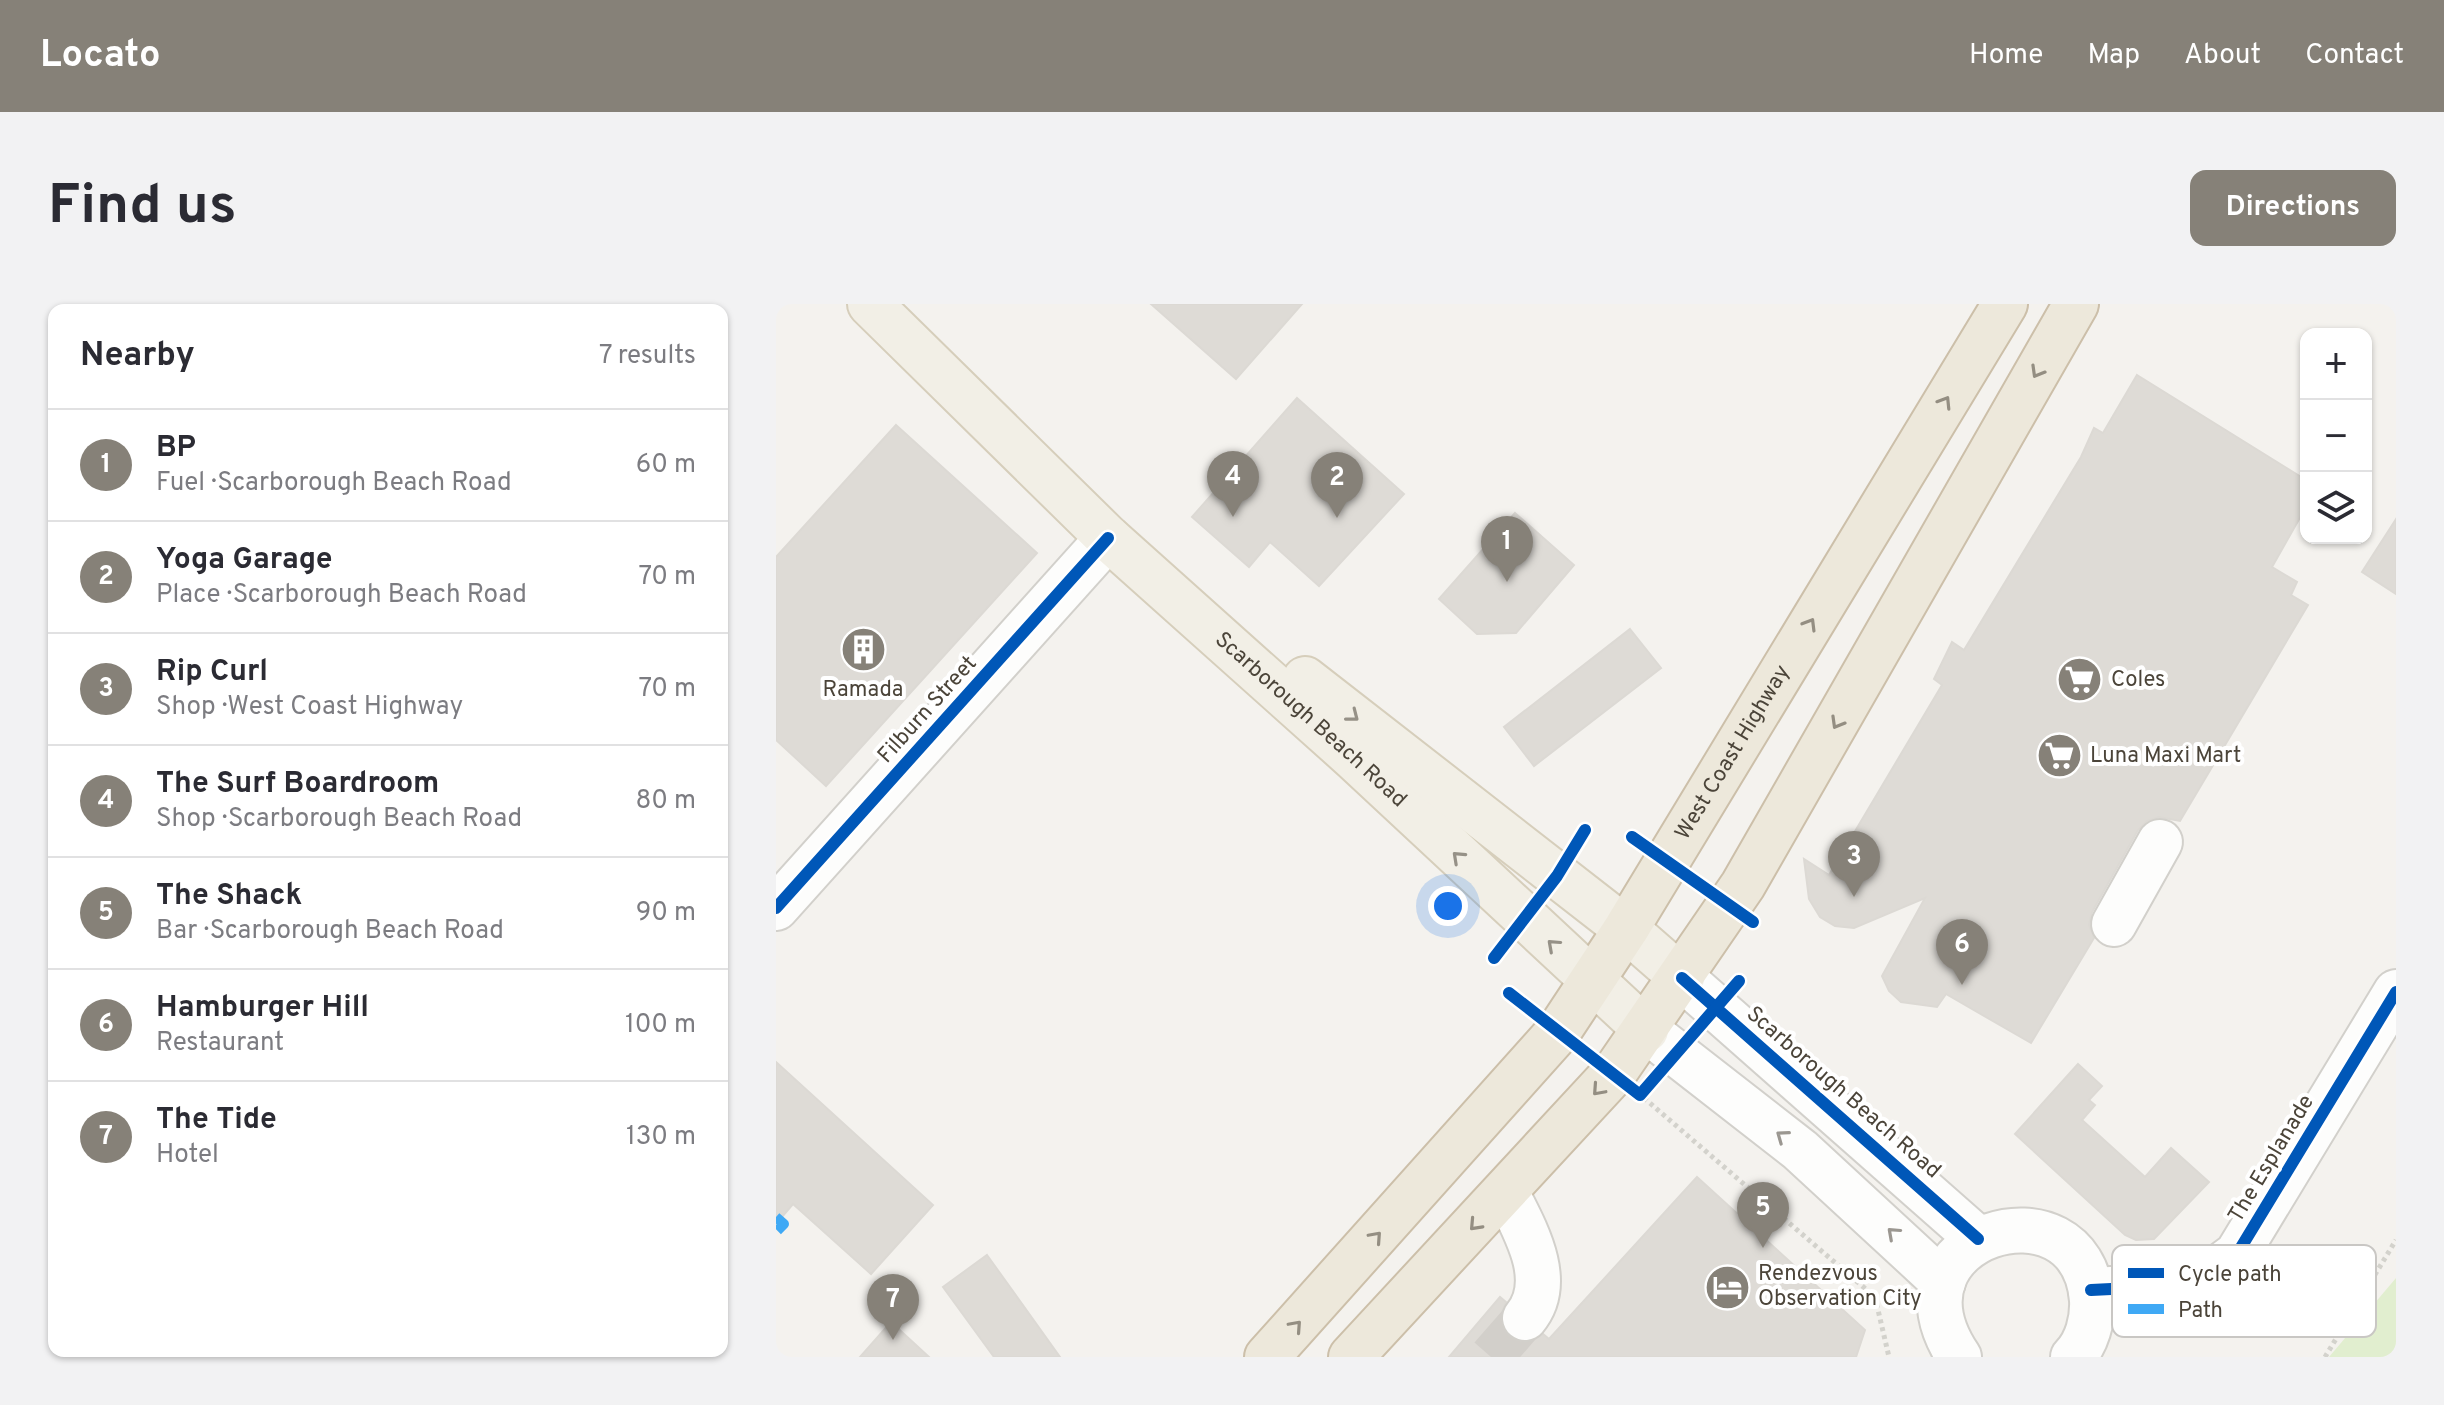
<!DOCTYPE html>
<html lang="en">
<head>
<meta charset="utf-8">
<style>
	:root { --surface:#fff; --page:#f2f2f3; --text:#2b2b33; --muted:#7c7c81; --line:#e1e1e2; --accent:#868178 }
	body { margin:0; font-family:Overpass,sans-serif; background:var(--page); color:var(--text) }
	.controls { position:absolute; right:24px; top:24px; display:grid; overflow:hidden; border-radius:16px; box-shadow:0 2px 6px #0004 }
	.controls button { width:72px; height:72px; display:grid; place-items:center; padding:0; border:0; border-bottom:2px solid var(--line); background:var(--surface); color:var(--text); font:40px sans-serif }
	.you { position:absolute; left:672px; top:602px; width:28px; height:28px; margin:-20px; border:6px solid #fff; border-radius:50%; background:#1a73e8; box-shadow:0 0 0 12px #1a73e833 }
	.badge { display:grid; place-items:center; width:52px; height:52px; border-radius:50%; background:var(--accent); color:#fff; font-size:26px; font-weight:700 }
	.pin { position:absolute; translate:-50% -66px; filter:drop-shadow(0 2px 4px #0008) }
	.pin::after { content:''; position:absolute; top:42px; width:28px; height:24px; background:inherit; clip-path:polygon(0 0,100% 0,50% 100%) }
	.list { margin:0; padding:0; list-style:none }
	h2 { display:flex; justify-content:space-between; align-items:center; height:104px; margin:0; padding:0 32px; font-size:34px }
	h2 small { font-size:26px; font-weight:400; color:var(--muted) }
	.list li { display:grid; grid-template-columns:52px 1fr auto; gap:24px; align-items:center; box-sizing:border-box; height:112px; padding:0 32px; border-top:2px solid var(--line) }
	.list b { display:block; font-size:30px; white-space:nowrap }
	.list p { margin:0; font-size:26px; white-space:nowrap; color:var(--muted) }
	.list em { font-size:26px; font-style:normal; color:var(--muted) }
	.icon { flex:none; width:44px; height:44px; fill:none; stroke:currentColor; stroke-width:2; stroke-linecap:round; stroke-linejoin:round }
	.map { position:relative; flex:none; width:1620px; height:1053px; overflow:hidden; border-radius:16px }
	header { display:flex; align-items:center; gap:48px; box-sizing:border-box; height:112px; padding:0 40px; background:var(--accent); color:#fff }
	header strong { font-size:38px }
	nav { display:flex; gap:44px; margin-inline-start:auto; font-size:28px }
	.intro { display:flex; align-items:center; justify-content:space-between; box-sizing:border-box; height:192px; padding:0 48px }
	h1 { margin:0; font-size:56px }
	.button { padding:20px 36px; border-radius:16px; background:var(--accent); color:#fff; font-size:28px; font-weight:700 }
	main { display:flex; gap:48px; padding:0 48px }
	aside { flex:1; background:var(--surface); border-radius:16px; box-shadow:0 2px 6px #0004 }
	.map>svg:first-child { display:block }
	.green { fill:#e1eecf }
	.building { fill:#dedbd6; stroke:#dcd9d4; stroke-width:2 }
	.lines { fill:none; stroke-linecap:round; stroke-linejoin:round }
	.minor-tunnel { stroke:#d2cfca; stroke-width:44; stroke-dasharray:44 22; stroke-linecap:butt }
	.minor-casing { stroke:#d2d0cb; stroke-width:48 }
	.major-casing { stroke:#d6cebb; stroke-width:48 }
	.highway-casing { stroke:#ccbfa9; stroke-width:48 }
	.path { stroke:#d3d2cc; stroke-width:5; stroke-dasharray:4 4; stroke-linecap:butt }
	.minor { stroke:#fdfdfc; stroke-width:44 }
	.major { stroke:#f2efe6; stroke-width:44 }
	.highway { stroke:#ede8db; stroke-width:44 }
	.quiet { stroke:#3fa9f5; stroke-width:10; stroke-dasharray:20 10; stroke-linecap:butt }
	.cycleway-casing { stroke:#fff; stroke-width:17 }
	.cycleway { stroke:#0057b8; stroke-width:12 }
	.oneway { stroke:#948e82 }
	.oneway2 { stroke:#969187 }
	.oneway3 { stroke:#9b9791 }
	.labels { text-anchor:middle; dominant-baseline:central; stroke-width:8; stroke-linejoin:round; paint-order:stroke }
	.poi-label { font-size:22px; fill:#4b4439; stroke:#fff; text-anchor:start }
	.street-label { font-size:22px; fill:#4b4439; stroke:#fff }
	.key { fill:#fff; stroke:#c9c7c4; stroke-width:2 }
	.key-label { font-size:22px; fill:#4b4439 }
</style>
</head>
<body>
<header>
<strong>Locato</strong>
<nav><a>Home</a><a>Map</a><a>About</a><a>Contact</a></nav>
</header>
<div class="intro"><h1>Find us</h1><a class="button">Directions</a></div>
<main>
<aside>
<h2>Nearby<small>7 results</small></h2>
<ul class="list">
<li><span class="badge">1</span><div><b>BP</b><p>Fuel · Scarborough Beach Road</p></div><em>60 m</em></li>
<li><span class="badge">2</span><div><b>Yoga Garage</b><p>Place · Scarborough Beach Road</p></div><em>70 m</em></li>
<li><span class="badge">3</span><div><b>Rip Curl</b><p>Shop · West Coast Highway</p></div><em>70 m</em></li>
<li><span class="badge">4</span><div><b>The Surf Boardroom</b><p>Shop · Scarborough Beach Road</p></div><em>80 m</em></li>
<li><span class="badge">5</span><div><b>The Shack</b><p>Bar · Scarborough Beach Road</p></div><em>90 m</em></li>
<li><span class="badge">6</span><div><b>Hamburger Hill</b><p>Restaurant</p></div><em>100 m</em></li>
<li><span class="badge">7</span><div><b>The Tide</b><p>Hotel</p></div><em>130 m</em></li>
</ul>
</aside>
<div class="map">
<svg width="1620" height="1053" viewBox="0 0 1620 1053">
	<rect width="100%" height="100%" fill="#f4f2ee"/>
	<!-- green -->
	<path class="green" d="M1620,974V1053H1553Z"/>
	<!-- building -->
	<g class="building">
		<path d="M375,0H526L460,75Z"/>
		<path d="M1361,71L1530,176V203L1496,263L1521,278L1515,291L1532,301L1404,517L1383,513L1371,517L1362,526L1316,608L1313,621L1318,634L1255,739L1170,690L1161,703L1125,698L1113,687L1106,672L1149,594L1078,624L1059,622L1044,613L1033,595L1028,555L1053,571L1166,381L1158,375L1176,338L1188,346L1305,153L1318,124L1327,129Z"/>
		<path d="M521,94L628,190L543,282L494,238L473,263L416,213Z"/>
		<path d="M120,121L261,249L50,482L0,436V253Z"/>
		<path d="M739,209L798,261L740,329L701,330L663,295Z"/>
		<path d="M1620,215V290L1586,268Z"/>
		<path d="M854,325L885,364L758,462L728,423Z"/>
		<path d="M0,758L157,901L95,970L17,900L0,920Z"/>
		<path d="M1302,760L1326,782L1313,796L1319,801L1306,816L1369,873L1395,844L1433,878L1378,935L1360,936L1349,931L1239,830Z"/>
		<path d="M921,873L1089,1026L1080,1053H673L724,993L730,998L724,1013L727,1025L735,1035L749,1039L767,1030L773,1035Z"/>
		<path d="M211,951L284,1053H218L167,983Z"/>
		<path d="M115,1018L153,1053H84Z"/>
	</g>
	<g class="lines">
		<!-- minor-tunnel -->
		<path class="minor-tunnel" d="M715,1053L749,1014"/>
		<defs>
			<g id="minor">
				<path d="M0,604L332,234"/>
				<path d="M1338,620L1384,538"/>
				<path d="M906,674L1202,935"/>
				<path d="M870,726L1024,846L1167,978"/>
				<path d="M730,888C748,924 780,977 749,1014"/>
				<path d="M1315,986L1396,982L1430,973L1461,950L1620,688"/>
				<path d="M1183,1053C1101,931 1306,870 1316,996C1317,1016 1311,1039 1297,1053"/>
			</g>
			<g id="major">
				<path id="s1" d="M94,0L332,234L578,454L870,726"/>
				<path d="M529,375L850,625L906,674"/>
			</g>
			<g id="highway">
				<path id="s2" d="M491,1053L782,728L850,625L1229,0"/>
				<path d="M575,1053L838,769L967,581L1300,0"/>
			</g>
		</defs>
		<!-- minor casing -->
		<use href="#minor" class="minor-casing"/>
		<!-- major casing -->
		<use href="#major" class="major-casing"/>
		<!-- highway casing -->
		<use href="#highway" class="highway-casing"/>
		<!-- path -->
		<g class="path">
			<path d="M868,794L1099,993L1113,1053"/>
			<path d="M1549,1053L1620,936"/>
		</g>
		<!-- minor -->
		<use href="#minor" class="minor"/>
		<!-- major -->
		<use href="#major" class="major"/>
		<!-- highway -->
		<use href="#highway" class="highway"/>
		<!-- quiet -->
		<path class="quiet" d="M0,913L8,920L0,928"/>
		<defs>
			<g id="cycleway">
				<path d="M856,533L977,618"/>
				<path d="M0,604L332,234"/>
				<path d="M718,654L781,572L809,526"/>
				<path d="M906,674L1202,935"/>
				<path d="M733,689L864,791L963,677"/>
				<path d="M1315,986L1396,982L1430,973L1461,950L1620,688"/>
			</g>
		</defs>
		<!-- cycleway casing -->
		<use href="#cycleway" class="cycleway-casing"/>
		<!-- cycleway -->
		<use href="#cycleway" class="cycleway"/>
	</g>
	<!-- one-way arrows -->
	<defs><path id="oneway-chevron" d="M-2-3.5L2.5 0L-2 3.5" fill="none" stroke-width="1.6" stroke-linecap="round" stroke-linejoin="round" transform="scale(2)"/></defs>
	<g class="oneway">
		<use href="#oneway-chevron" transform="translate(1261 68) rotate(120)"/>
		<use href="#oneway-chevron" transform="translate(1169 98) rotate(-58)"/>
		<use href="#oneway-chevron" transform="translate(1034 320) rotate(-59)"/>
		<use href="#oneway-chevron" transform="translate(1061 419) rotate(120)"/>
		<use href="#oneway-chevron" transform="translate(822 786) rotate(132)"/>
		<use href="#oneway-chevron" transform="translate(699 921) rotate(133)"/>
		<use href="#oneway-chevron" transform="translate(600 933) rotate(-48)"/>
		<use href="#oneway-chevron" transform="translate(520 1022) rotate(-48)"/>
	</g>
	<g class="oneway2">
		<use href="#oneway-chevron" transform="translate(577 412) rotate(38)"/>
		<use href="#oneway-chevron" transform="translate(682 553) rotate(-137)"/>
		<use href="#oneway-chevron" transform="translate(777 641) rotate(-138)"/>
	</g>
	<g class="oneway3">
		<use href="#oneway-chevron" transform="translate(1006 832) rotate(-144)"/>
		<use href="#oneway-chevron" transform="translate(1117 929) rotate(-138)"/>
	</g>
	<!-- icons -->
	<defs>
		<symbol id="building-disc" viewBox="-11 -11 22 22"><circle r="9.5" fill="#868178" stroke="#fff"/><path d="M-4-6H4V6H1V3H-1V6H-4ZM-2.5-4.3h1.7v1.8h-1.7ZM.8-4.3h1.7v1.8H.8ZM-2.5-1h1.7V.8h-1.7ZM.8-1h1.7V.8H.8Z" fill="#fff"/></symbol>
		<symbol id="supermarket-disc" viewBox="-11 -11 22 22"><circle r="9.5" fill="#868178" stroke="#fff"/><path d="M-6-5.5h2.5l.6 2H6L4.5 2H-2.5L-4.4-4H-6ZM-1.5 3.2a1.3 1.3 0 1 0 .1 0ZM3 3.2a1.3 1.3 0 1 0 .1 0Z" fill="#fff"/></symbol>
		<symbol id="hotel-disc" viewBox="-11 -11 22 22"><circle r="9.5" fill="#868178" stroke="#fff"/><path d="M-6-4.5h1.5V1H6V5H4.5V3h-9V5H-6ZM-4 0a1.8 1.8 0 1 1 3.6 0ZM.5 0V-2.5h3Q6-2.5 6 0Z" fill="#fff"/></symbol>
	</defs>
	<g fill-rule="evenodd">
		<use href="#building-disc" x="62" y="320" width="51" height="51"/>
		<use href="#supermarket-disc" x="1278" y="350" width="51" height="51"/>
		<use href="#supermarket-disc" x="1258" y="426" width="51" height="51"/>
		<use href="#hotel-disc" x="926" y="958" width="51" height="51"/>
	</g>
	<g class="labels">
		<!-- poi labels -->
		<g class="poi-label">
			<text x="1335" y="376">Coles</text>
			<text x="87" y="386" text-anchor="middle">Ramada</text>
			<text x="1314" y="452">Luna Maxi Mart</text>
			<text x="982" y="970">Rendezvous<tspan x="982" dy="25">Observation City</tspan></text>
		</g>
		<!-- street labels -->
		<g class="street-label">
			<text transform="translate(152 406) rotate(-48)">Filburn Street</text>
			<text stroke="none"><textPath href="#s1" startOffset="606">Scarborough Beach Road</textPath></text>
			<text stroke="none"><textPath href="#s2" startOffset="766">West Coast Highway</textPath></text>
			<text transform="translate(1067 789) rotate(41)">Scarborough Beach Road</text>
			<text transform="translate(1496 855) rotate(-59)">The Esplanade</text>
		</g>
	</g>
	<!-- legend -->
	<rect x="1336" y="941" width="264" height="92" rx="12" class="key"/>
	<rect x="1352" y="964" width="36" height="10" fill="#0057b8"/>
	<rect x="1352" y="1000" width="36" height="10" fill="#3fa9f5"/>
	<g class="key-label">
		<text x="1402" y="977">Cycle path</text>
		<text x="1402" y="1013">Path</text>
	</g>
</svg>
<div class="controls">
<button>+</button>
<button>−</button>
<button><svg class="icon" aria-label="layers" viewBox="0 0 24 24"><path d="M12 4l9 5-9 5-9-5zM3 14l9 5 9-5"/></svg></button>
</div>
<div class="you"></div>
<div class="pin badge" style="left:731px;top:278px">1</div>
<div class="pin badge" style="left:561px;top:214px">2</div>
<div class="pin badge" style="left:1078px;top:593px">3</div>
<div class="pin badge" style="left:457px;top:213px">4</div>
<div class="pin badge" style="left:987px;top:944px">5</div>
<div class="pin badge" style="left:1186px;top:681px">6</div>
<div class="pin badge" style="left:117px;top:1036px">7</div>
</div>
</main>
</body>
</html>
